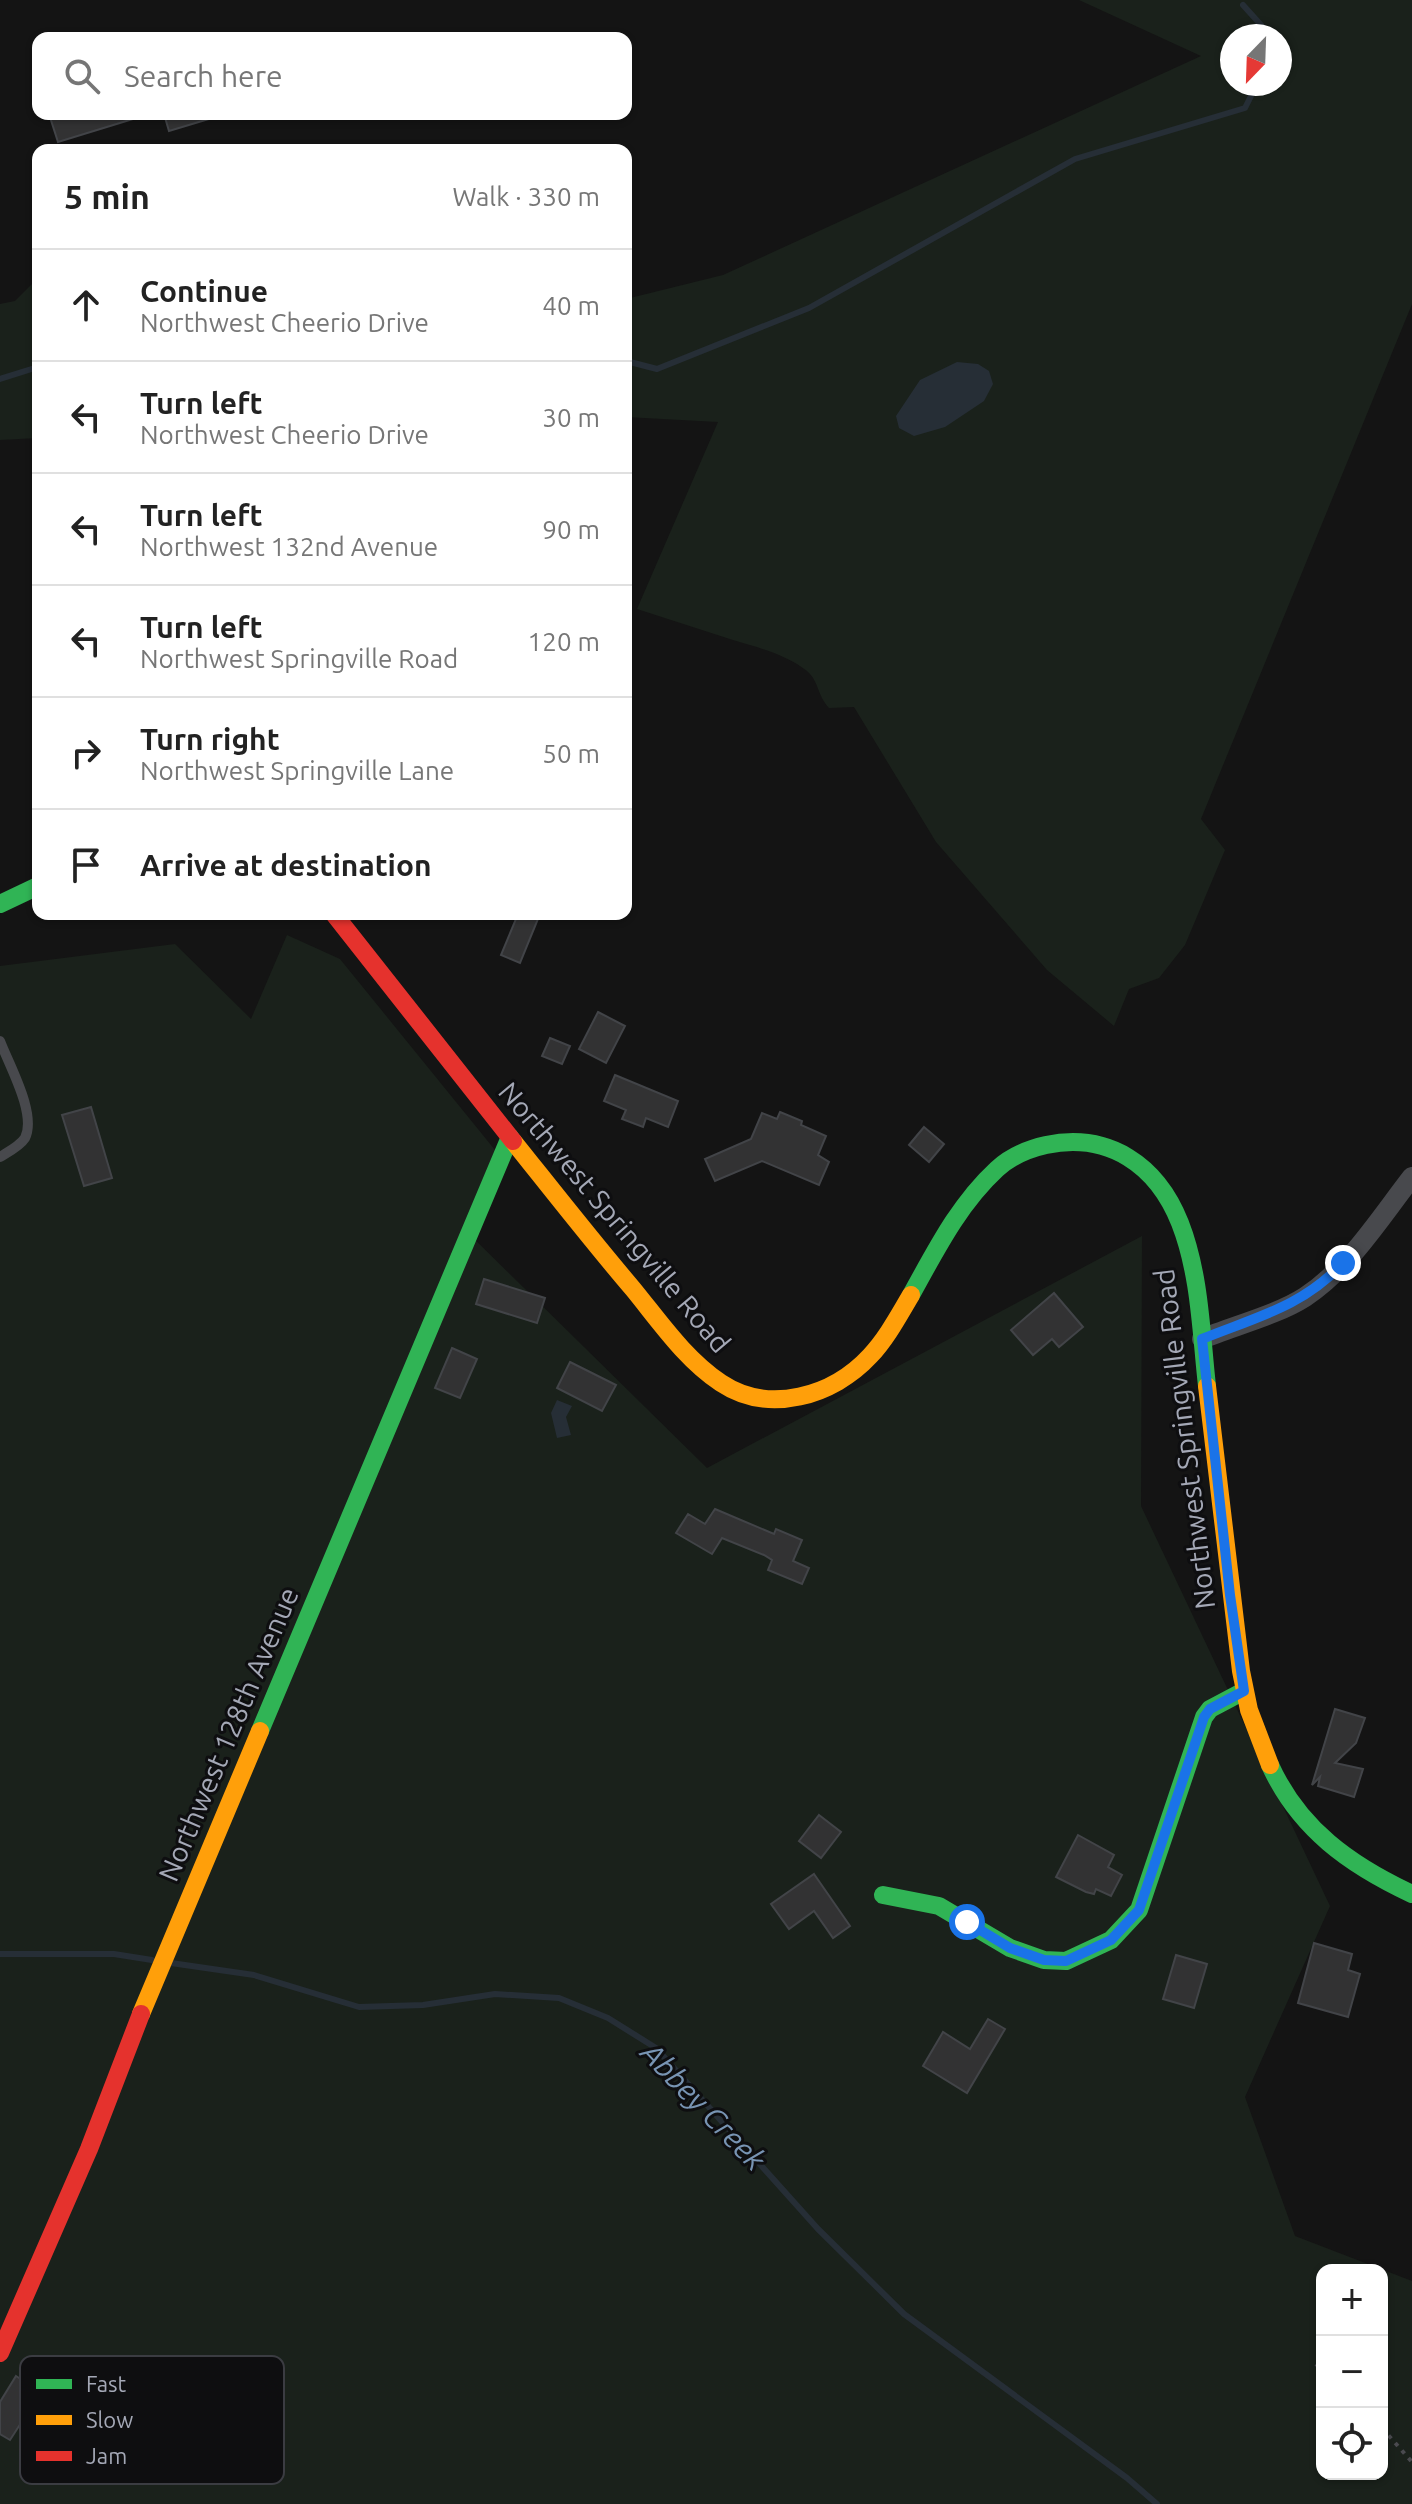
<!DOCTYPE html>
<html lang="en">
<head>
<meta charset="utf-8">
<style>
	:root { --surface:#fff; --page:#f2f2f2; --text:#222; --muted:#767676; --line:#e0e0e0 }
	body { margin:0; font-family:Ubuntu,sans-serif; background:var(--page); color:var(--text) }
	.controls { position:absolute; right:24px; bottom:24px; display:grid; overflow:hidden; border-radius:16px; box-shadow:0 2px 6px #0004 }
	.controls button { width:72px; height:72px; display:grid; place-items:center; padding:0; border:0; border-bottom:2px solid var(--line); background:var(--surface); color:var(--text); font:40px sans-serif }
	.compass { position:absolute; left:1220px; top:24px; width:72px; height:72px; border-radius:50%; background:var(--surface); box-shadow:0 2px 6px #0004; rotate:203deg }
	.stop { position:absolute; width:24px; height:24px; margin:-18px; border:6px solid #1a73e8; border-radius:50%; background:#fff }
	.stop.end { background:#1a73e8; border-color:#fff; box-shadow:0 2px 8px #0008 }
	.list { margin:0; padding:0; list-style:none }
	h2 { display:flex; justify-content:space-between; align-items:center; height:104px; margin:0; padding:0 32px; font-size:34px }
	h2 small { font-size:26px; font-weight:400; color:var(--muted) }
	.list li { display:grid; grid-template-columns:52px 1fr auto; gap:24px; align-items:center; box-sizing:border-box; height:112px; padding:0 32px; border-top:2px solid var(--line) }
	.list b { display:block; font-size:30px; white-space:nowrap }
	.list p { margin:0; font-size:26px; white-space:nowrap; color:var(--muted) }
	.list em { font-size:26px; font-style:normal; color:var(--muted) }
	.icon { flex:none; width:44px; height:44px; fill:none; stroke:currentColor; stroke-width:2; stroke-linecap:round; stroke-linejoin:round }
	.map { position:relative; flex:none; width:1412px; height:2504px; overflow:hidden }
	.search { position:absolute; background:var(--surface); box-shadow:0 2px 6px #0004; left:32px; top:32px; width:600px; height:88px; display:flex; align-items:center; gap:20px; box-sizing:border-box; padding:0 28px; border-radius:16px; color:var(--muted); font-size:30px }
	.panel { position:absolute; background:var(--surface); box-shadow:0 2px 6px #0004; left:32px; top:144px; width:600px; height:776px; border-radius:16px }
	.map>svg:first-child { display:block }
	.green { fill:#1a211b; fill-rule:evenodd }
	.water { fill:#262e36 }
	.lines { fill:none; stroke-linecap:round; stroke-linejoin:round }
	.stream { stroke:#262e36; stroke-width:6 }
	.building { fill:#323233; stroke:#424448; stroke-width:2 }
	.path { stroke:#4a4a4f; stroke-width:4; stroke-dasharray:4 6; stroke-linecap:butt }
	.lane { stroke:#48494d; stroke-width:10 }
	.street { stroke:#48494d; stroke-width:20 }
	.fast { stroke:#30b455; stroke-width:18 }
	.slow { stroke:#ff9f0a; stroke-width:18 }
	.jam { stroke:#e5322d; stroke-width:18 }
	.route { stroke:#1a73e8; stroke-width:10 }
	.labels { text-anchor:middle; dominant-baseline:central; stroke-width:6; stroke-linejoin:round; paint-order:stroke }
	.street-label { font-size:28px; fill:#a4a8b6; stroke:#0e0e10 }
	.water-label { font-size:30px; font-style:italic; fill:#7894b3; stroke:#0e0e10 }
	.key { fill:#0e0e10; stroke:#3b3c42; stroke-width:2 }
	.key-label { font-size:22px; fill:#a4a8b6 }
</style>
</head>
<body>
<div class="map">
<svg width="1412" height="2504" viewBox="0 0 1412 2504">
	<rect width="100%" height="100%" fill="#141414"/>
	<!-- green -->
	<g class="green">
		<path d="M1079,0H1412V304L1201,819L1225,850L1185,945L1159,978L1129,989L1114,1026L1047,970L936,842L854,707L829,708C817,695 819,681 807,671C787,655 757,647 733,640C701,630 669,619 637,609L718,422L626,417V299L723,275L1201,56ZM1232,36H1280V84H1232Z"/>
		<path d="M32,284L38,285V438L0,440V304L15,301Z"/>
		<path d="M287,935L340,959L495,1150L463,1228L707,1468L1142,1236L1141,1506L1330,1906L1245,2097L1295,2236L1412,2281V2504H0V966L175,944L251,1019ZM1322,2270H1382V2474H1322Z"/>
	</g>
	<!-- water -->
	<g class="water">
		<path d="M957,362L978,364L989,371L993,384L984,401L945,427L914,436L899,428L896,416L920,380Z"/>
		<path d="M557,1400L572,1406L566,1417L571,1435L557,1438L551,1413Z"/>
	</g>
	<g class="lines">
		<!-- stream -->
		<g class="stream">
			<path d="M1243,5L1271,36"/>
			<path d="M626,361L657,369L809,308L1075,159L1245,108L1257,84"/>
			<path d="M0,379L38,367"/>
			<path d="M0,1954H114L152,1960"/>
			<path d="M171,1963L254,1975L359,2007L423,2005L495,1994L559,1998L608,2018L656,2048L818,2229L904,2314L1127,2478L1157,2504"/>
		</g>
	</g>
	<!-- building -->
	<g class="building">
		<path d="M49,114H135L136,118L58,142Z"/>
		<path d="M164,114H211L212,118L169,131Z"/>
		<path d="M518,914H540L520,963L501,955Z"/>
		<path d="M598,1012L625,1026L606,1063L579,1049Z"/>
		<path d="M550,1038L570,1046L562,1064L542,1056Z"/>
		<path d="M615,1075L678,1101L668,1127L646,1118L643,1127L622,1119L626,1110L604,1101Z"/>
		<path d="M91,1107L112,1178L84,1186L62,1115Z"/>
		<path d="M780,1112L802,1121L801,1125L826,1136L818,1155L829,1162L819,1185L762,1161L715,1181L705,1159L751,1139L762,1113L777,1119Z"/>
		<path d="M924,1127L944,1144L929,1162L909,1145Z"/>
		<path d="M484,1279L545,1298L537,1323L476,1304Z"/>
		<path d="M1054,1293L1083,1327L1059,1347L1052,1339L1033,1355L1011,1330Z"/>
		<path d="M452,1348L477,1359L460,1398L435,1388Z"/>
		<path d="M570,1362L616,1385L602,1411L557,1388Z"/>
		<path d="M715,1509L774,1534L776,1529L802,1540L793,1561L809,1568L802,1584L768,1570L772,1560L764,1555L722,1538L712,1554L676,1533L688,1514L705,1524Z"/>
		<path d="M1335,1709L1365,1718L1356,1743L1335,1763L1363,1769L1354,1797L1318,1786L1320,1777L1312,1785Z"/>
		<path d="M819,1815L841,1832L821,1858L799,1841Z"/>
		<path d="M1078,1835L1114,1855L1108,1867L1122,1875L1111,1896L1096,1889L1094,1894L1086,1892L1056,1877Z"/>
		<path d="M814,1874L850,1926L833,1938L814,1911L789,1929L771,1904Z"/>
		<path d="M1314,1943L1352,1954L1348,1970L1360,1974L1348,2017L1298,2003Z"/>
		<path d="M1176,1955L1207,1964L1194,2008L1163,1999Z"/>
		<path d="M988,2019L1005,2029L967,2093L923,2066L943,2032L970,2049Z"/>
		<path d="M16,2376L41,2392L10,2440L0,2434V2402Z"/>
	</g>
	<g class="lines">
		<!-- path -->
		<g class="path">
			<path d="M1316,2364L1322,2370"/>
			<path d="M1382,2428L1412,2462"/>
		</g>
		<!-- lane -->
		<path class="lane" d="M0,1041C9,1065 37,1114 25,1138C20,1146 8,1152 0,1157"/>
		<!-- street -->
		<path class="street" d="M1202,1339C1233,1326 1277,1315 1305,1297C1349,1268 1380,1218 1412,1177"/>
		<!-- fast -->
		<g class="fast">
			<path d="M0,904L38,886"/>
			<path d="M911,1295C936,1250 959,1204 997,1169C1010,1157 1028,1149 1046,1145C1109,1132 1157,1165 1180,1223C1200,1274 1201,1332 1207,1386"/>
			<path d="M260,1731L510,1137"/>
			<path d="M1270,1765C1299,1829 1350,1865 1412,1894"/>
			<path d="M883,1895L939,1906L1010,1948L1044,1960L1066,1961L1111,1940L1139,1910L1204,1717L1210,1709L1244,1691"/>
		</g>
		<!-- slow -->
		<g class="slow">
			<path d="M513,1141C553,1191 592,1241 633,1289C660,1322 685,1359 721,1383C769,1415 833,1396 870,1356C887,1338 899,1315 911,1295"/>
			<path d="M1207,1386L1241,1671L1249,1710L1270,1765"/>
			<path d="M141,2014L260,1731"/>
		</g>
		<!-- jam -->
		<g class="jam">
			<path d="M334,914L513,1141"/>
			<path d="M0,2353L89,2149L141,2014"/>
		</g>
	</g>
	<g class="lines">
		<!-- route -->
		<path class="route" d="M967,1922L1010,1948L1044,1960L1066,1961L1111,1940L1139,1910L1204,1717L1210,1709L1244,1691L1230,1595L1202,1339C1256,1317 1302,1307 1343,1263"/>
	</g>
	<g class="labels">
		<!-- street labels -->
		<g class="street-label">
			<text transform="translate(615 1217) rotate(50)">Northwest Springville Road</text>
			<text transform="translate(1184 1439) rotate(-97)">Northwest Springville Road</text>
			<text transform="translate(228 1734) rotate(-67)">Northwest 128th Avenue</text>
		</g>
		<!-- water labels -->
		<g class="water-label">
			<text transform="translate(704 2106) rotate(46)">Abbey Creek</text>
		</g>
	</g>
	<!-- legend -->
	<rect x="20" y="2356" width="264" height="128" rx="12" class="key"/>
	<rect x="36" y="2379" width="36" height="10" fill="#30b455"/>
	<rect x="36" y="2415" width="36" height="10" fill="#ff9f0a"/>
	<rect x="36" y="2451" width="36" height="10" fill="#e5322d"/>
	<g class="key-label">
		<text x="86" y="2392">Fast</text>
		<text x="86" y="2428">Slow</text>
		<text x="86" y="2464">Jam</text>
	</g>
</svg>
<div class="controls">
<button>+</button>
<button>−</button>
<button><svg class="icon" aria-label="locate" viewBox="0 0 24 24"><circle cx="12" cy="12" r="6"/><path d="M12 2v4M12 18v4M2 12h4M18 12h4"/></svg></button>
</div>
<svg class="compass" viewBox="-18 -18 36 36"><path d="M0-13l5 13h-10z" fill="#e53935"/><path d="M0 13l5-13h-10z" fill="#767676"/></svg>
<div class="stop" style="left:967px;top:1922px"></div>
<div class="stop end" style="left:1343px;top:1263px"></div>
<div class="search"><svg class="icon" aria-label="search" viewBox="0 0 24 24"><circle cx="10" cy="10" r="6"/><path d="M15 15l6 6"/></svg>Search here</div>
<section class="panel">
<h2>5 min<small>Walk · 330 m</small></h2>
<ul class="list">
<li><svg class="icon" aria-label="ahead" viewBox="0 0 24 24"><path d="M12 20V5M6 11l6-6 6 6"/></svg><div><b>Continue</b><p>Northwest Cheerio Drive</p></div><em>40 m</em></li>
<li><svg class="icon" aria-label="left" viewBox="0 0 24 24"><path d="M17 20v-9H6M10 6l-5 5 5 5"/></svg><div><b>Turn left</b><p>Northwest Cheerio Drive</p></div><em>30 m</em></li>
<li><svg class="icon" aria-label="left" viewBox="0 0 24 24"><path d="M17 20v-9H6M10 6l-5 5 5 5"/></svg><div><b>Turn left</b><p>Northwest 132nd Avenue</p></div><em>90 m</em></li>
<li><svg class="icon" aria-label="left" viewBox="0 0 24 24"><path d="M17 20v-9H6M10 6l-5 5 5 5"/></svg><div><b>Turn left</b><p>Northwest Springville Road</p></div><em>120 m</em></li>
<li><svg class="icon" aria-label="right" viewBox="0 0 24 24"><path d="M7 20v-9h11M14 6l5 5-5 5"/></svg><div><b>Turn right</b><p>Northwest Springville Lane</p></div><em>50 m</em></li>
<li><svg class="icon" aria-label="arrive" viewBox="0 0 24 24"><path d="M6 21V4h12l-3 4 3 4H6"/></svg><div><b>Arrive at destination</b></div></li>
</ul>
</section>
</div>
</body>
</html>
